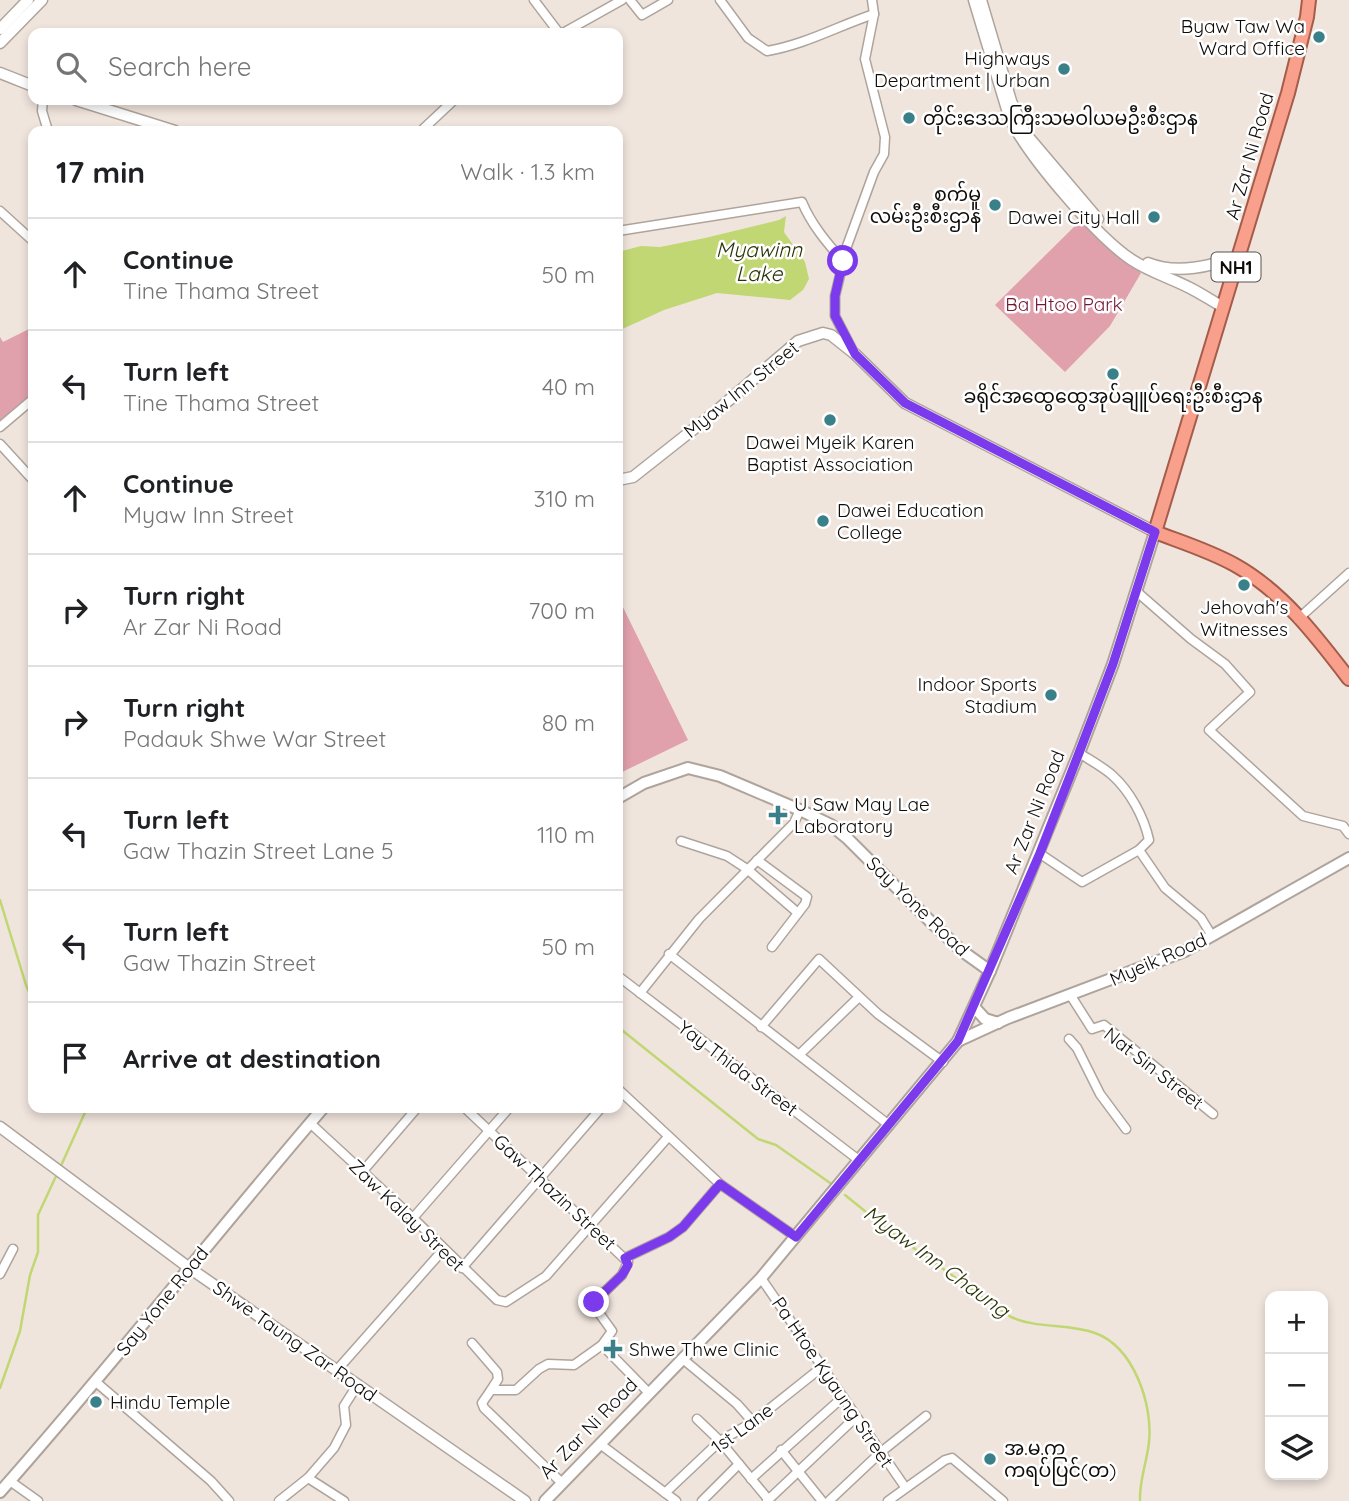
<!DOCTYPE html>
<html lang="en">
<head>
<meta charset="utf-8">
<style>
	:root { --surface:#fff; --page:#f2f2f2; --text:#202124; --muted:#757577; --line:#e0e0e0 }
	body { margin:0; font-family:Quicksand,"Noto Sans Myanmar",sans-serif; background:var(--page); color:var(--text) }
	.controls { position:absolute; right:21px; bottom:21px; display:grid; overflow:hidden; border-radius:14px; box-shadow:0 4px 10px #0003 }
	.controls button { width:63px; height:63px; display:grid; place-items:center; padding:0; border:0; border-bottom:2px solid var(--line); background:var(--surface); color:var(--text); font:35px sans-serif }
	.stop { position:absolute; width:21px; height:21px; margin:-16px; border:5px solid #7c3aed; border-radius:50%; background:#fff }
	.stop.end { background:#7c3aed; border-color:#fff; box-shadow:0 2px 7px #0008 }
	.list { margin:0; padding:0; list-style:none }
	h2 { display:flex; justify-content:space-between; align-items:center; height:91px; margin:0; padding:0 28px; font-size:30px }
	h2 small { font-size:23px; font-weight:400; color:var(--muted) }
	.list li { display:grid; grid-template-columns:46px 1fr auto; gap:21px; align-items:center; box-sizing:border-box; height:112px; padding:0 28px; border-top:2px solid var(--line) }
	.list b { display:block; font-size:26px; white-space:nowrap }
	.list p { margin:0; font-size:23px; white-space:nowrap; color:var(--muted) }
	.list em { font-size:23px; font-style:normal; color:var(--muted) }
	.icon { flex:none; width:38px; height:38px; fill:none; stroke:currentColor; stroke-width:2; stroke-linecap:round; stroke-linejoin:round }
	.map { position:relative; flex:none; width:1349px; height:1501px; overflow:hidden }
	.search { position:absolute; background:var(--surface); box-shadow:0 4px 10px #0003; left:28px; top:28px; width:595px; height:77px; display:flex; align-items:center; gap:18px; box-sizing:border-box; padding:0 24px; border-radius:14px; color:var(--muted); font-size:26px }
	.panel { position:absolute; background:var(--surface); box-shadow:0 4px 10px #0003; left:28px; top:126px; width:595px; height:987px; border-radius:14px }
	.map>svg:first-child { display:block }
	.green { fill:#e0a0ac }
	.water { fill:#c0d773 }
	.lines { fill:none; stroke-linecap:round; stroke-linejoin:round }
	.stream { stroke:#c0d773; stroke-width:2.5 }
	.minor-casing { stroke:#aea49c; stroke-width:11 }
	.tertiary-casing { stroke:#aea49c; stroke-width:13 }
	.secondary-casing { stroke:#aea49c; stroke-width:14 }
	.trunk-casing { stroke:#a55c4a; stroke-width:16 }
	.minor { stroke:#fff; stroke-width:8 }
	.tertiary { stroke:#fff; stroke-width:10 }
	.secondary { stroke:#fff; stroke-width:10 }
	.trunk { stroke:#f8a08b; stroke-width:12 }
	.route { stroke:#7c3aed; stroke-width:9 }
	.poi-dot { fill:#398088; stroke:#fff; stroke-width:2.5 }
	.labels { text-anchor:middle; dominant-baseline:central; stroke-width:5; stroke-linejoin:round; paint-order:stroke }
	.shield { fill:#fff; stroke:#565452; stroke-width:2 }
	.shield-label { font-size:18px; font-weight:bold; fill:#0e0b08 }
	.poi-label { font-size:19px; fill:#0e0b08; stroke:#fff; text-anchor:start }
	.street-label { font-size:19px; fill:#0e0b08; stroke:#fff }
	.park-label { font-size:19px; fill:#731736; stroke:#fff }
	.water-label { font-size:21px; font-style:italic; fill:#2d350b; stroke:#fff }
</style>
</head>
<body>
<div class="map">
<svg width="1349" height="1501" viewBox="0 0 1349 1501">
	<rect width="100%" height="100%" fill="#f0e5dd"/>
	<!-- green -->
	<g class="green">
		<path d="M1082,219L1141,273L1110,326L1065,372L995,305Z"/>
		<path d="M33,327V394L0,422V337L3,342Z"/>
		<path d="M618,597L688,740L618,774Z"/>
	</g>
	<!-- water -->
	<path class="water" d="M786,216L784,232L805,262L809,279L803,290L790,300L717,293L664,310L618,331V252L641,246L660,247L705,238L779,220Z"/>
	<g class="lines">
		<!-- stream -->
		<g class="stream">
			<path d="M0,900L26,985L33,1001"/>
			<path d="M618,1027L758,1139L776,1145L833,1185"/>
			<path d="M60,1168L87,1108"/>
			<path d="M845,1195L891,1232L1011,1317C1037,1329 1068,1323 1095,1333C1134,1347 1153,1405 1149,1442C1147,1462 1139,1481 1140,1501"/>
			<path d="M0,1388L20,1331L30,1275L38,1252V1215L57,1174"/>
		</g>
		<defs>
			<g id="minor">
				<path d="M534,0L559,33"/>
				<path d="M630,0L642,15L668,0"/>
				<path d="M720,0L748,38L767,51C804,45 838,26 874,14"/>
				<path d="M563,33L622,0"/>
				<path d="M43,100L42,111L48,131"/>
				<path d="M421,131L454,100"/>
				<path d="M0,211L33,241"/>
				<path d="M618,231L802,202C811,224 827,243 843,261"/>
				<path d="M853,351L835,316V296L847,246L874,172L884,154L885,137L865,59L874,14L872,0"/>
				<path d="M0,427L33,399"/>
				<path d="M0,444L33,480"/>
				<path d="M1136,591L1191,639L1225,664L1250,692L1209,730L1303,816L1343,826L1349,834"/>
				<path d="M1298,619L1349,573"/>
				<path d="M1079,753C1090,760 1103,767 1112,775C1130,791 1144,817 1149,840L1139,850L1165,888L1201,918L1212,936"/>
				<path d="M681,841L727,856L747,869L798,913"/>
				<path d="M1039,853L1082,882L1139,850"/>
				<path d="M757,860L807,897L805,904L772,947"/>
				<path d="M669,954L889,1125"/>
				<path d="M618,976L860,1161"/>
				<path d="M640,993L699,919L794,823L800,810"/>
				<path d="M1071,996L1092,1029L1104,1025L1213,1114"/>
				<path d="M761,1027L819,959L878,1014L943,1062"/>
				<path d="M1069,1039L1077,1048L1100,1094L1126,1129"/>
				<path d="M800,1054L859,997"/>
				<path d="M618,1089L720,1184L796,1237"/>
				<path d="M465,1108L628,1262L622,1275L594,1302V1306L612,1331L602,1345L574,1365L548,1364L539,1369L516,1390H491L482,1403L484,1408L562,1483"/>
				<path d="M310,1123L413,1218L497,1300L506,1302L546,1276L668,1137"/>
				<path d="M363,1171L417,1108"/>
				<path d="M413,1218L509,1108"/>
				<path d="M625,1258L669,1237L683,1227L720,1184"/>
				<path d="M462,1268L601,1108"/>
				<path d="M0,1274L13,1249"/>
				<path d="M761,1278L905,1487"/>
				<path d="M472,1343L497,1372L498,1379L491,1390"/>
				<path d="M602,1345L649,1393"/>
				<path d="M684,1360L737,1404L753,1422"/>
				<path d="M337,1370L443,1250"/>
				<path d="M96,1382L211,1481L229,1501"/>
				<path d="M697,1419L720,1441L768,1499"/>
				<path d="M600,1444L676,1501"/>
				<path d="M781,1450L822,1501"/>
				<path d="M308,1478L344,1501"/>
				<path d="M751,1479L843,1397"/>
				<path d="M10,1481L38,1501"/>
				<path d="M665,1493L720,1441L753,1422L822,1367"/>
				<path d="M279,1501L308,1478L334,1448L346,1425L344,1406L358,1384"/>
				<path d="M702,1501L739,1464"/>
				<path d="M767,1501L856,1417"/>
				<path d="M829,1501L881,1452L926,1416"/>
				<path d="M888,1501L945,1460L952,1458L1003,1501"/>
			</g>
			<g id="tertiary">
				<path d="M974,0L1009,116C1026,154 1097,237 1132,260C1150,272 1171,278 1190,288C1202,294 1212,301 1223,307"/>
				<path d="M981,0L1011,101L1025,133L1098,219"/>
				<path d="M0,29L28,0"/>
				<path d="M0,43L42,0"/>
				<path d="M0,73L33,86"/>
				<path d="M76,100L175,131"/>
				<path d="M1148,263C1177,275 1211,266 1240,256"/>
				<path d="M618,480L633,477L714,413L798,341L823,333L831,335L855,354L905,403L1155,532"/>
				<path d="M0,1127L188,1267L525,1501"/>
			</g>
			<g id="secondary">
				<path d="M618,798L644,783L688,768L720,776L800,810L831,825L847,838L933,924L962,951L990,971"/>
				<path d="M974,1007L985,1019L998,1023"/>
				<path d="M958,1041L1008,1018L1185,951L1349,858"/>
				<path d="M0,1492C111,1367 214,1235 323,1108"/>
				<path d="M545,1501L761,1278L958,1041L990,971L1079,753L1113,664L1155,532"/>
			</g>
			<path id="trunk" d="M1309,0L1307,17L1288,93L1155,532C1181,542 1210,551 1235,565C1282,591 1317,637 1349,679"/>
		</defs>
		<!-- minor casing -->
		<use href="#minor" class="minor-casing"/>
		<!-- tertiary casing -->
		<use href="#tertiary" class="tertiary-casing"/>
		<!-- secondary casing -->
		<use href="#secondary" class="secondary-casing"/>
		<!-- trunk casing -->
		<use href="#trunk" class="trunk-casing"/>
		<!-- minor -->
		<use href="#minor" class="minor"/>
		<!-- tertiary -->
		<use href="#tertiary" class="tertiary"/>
		<!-- secondary -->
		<use href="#secondary" class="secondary"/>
		<!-- trunk -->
		<use href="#trunk" class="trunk"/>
	</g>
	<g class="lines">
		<!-- route -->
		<path class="route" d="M594,1302L622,1275L628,1265L625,1258L669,1237L683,1227L720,1184L796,1237L958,1041L1040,853L1079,753L1113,664L1155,532L905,403L855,354L835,316V296L843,261"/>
	</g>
	<!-- markers -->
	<g class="poi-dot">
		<circle cx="1319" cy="37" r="7"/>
		<circle cx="1064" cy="69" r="7"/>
		<circle cx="909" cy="118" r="7"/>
		<circle cx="995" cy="205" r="7"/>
		<circle cx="1154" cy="217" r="7"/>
		<circle cx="1113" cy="374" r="7"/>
		<circle cx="830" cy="420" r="7"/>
		<circle cx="823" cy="521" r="7"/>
		<circle cx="1244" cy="585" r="7"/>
		<circle cx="1051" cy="695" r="7"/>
		<path d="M774.5 804.5h7v7h7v7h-7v7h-7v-7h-7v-7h7z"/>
		<path d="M609.5 1338.5h7v7h7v7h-7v7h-7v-7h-7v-7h7z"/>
		<circle cx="96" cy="1402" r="7"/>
		<circle cx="990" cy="1459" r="7"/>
	</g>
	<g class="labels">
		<!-- shield labels -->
		<rect class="shield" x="1211.5" y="252.5" width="49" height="29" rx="5"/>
		<g class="shield-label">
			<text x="1236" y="267">NH1</text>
		</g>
		<!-- poi labels -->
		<g class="poi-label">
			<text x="1305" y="26" text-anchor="end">Byaw Taw Wa<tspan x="1305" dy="22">Ward Office</tspan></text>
			<text x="1050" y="58" text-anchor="end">Highways<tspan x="1050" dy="22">Department | Urban</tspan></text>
			<text x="923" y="118">တိုင်းဒေသကြီးသမဝါယမဦးစီးဌာန</text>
			<text x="981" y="194" text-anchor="end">စက်မူ<tspan x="981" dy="22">လမ်းဦးစီးဌာန</tspan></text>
			<text x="1140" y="217" text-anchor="end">Dawei City Hall</text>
			<text x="1113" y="396" text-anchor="middle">ခရိုင်အထွေထွေအုပ်ချူပ်ရေးဦးစီးဌာန</text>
			<text x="830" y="442" text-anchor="middle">Dawei Myeik Karen<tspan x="830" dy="22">Baptist Association</tspan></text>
			<text x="837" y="510">Dawei Education<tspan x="837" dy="22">College</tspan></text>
			<text x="1244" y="607" text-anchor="middle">Jehovah's<tspan x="1244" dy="22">Witnesses</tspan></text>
			<text x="1037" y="684" text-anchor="end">Indoor Sports<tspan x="1037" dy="22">Stadium</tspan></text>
			<text x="794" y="804">U Saw May Lae<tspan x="794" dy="22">Laboratory</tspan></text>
			<text x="629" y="1349">Shwe Thwe Clinic</text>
			<text x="110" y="1402">Hindu Temple</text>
			<text x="1004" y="1448">အ.မ.က<tspan x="1004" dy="22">ကရပ်ပြင်(တ)</tspan></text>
		</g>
		<!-- street labels -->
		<g class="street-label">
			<text transform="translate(1249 156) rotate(-74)">Ar Zar Ni Road</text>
			<text transform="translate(741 389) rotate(-39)">Myaw Inn Street</text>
			<text transform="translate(1034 812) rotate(-68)">Ar Zar Ni Road</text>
			<text transform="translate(918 906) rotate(44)">Say Yone Road</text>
			<text transform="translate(1158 959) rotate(-24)">Myeik Road</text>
			<text transform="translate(738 1068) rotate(37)">Yay Thida Street</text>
			<text transform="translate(1154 1068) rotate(38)">Nat Sin Street</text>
			<text transform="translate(555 1192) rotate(43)">Gaw Thazin Street</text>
			<text transform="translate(407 1215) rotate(44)">Zaw Kalay Street</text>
			<text transform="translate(162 1301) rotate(-51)">Say Yone Road</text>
			<text transform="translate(295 1341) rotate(35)">Shwe Taung Zar Road</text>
			<text transform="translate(833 1382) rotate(56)">Pa Htoe Kyaung Street</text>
			<text transform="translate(588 1428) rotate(-46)">Ar Zar Ni Road</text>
			<text transform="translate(742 1428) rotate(-36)">1st Lane</text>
		</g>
		<!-- park labels -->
		<g class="park-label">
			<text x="1064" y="304">Ba Htoo Park</text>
		</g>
		<!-- water labels -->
		<g class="water-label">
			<text x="759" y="249">Myawinn<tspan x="759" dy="24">Lake</tspan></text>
			<text transform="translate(937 1261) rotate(36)">Myaw Inn Chaung</text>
		</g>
	</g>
</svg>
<div class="controls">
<button>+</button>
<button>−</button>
<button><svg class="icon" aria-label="layers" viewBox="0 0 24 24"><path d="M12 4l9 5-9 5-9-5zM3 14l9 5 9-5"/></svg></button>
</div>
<div class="stop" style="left:843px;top:261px"></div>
<div class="stop end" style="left:594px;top:1302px"></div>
<div class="search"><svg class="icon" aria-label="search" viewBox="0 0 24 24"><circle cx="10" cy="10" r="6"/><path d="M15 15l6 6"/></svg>Search here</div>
<section class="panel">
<h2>17 min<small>Walk · 1.3 km</small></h2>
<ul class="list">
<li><svg class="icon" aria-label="ahead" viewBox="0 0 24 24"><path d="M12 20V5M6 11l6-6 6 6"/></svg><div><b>Continue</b><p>Tine Thama Street</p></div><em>50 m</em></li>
<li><svg class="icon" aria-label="left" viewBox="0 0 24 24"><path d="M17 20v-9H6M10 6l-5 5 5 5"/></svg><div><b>Turn left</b><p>Tine Thama Street</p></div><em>40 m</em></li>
<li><svg class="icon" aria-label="ahead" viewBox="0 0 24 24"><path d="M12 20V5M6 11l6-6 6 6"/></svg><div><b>Continue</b><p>Myaw Inn Street</p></div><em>310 m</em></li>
<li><svg class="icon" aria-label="right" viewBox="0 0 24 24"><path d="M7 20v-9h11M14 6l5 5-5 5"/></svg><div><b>Turn right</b><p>Ar Zar Ni Road</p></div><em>700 m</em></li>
<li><svg class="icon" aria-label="right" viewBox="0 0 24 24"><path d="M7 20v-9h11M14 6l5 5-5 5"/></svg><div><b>Turn right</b><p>Padauk Shwe War Street</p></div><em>80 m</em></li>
<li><svg class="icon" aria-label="left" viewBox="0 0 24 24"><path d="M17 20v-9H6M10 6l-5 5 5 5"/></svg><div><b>Turn left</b><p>Gaw Thazin Street Lane 5</p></div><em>110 m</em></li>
<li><svg class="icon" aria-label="left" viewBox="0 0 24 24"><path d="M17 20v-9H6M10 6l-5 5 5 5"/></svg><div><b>Turn left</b><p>Gaw Thazin Street</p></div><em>50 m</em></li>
<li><svg class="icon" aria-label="arrive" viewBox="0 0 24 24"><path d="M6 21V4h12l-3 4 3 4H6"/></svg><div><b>Arrive at destination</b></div></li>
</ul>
</section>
</div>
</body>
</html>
